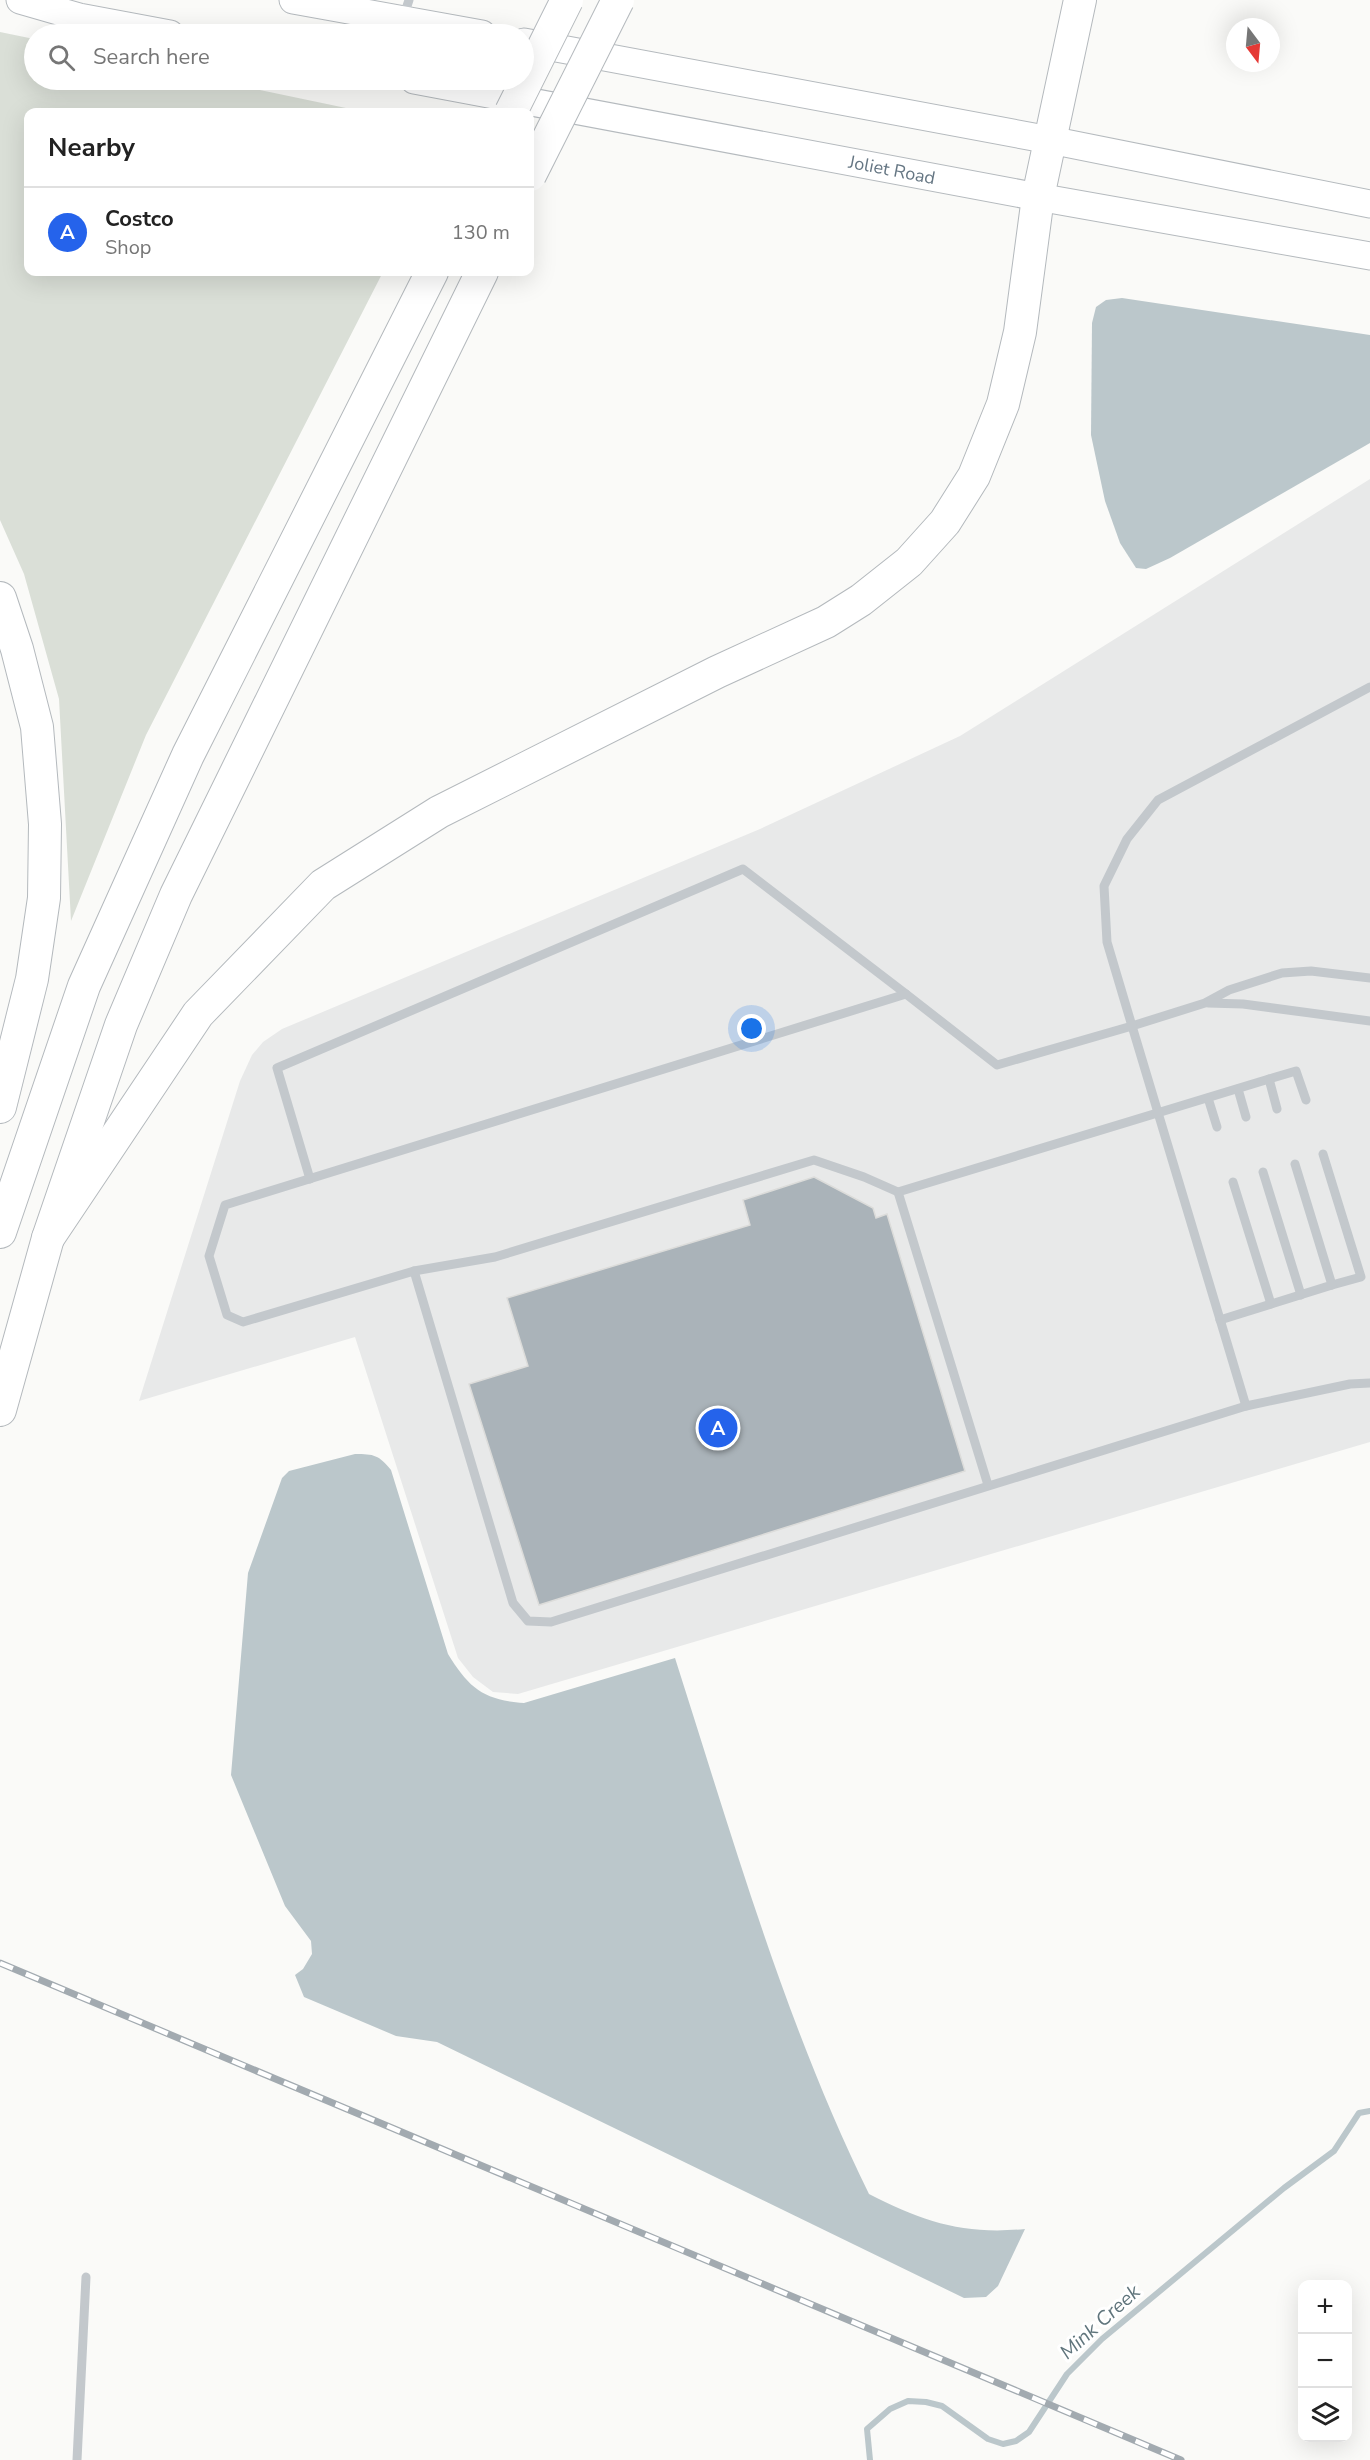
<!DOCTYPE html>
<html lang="en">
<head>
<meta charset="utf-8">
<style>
	:root { --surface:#fff; --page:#f2f2f2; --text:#222; --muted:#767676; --line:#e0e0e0; --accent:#2563eb }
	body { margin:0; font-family:"Nunito Sans",sans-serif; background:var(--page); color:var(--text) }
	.controls { position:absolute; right:18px; bottom:18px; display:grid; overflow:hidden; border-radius:12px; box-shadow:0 6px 24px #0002 }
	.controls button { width:54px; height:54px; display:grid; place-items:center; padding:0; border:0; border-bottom:2px solid var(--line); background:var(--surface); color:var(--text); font:30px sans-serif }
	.compass { position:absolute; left:1226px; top:18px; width:54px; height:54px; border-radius:50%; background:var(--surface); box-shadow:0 6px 24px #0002; rotate:164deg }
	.you { position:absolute; left:752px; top:1029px; width:21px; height:21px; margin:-15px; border:4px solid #fff; border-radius:50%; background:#1a73e8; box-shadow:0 0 0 9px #1a73e833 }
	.badge { display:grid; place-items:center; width:39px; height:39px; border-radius:50%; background:var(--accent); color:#fff; font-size:20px; font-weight:700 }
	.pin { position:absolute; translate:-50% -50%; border:3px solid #fff; box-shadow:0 2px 6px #0006 }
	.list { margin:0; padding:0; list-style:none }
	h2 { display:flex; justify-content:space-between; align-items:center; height:78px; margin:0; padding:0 24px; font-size:26px }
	h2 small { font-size:20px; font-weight:400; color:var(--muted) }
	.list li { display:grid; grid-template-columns:39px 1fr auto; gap:18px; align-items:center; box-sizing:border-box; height:90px; padding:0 24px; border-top:2px solid var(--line) }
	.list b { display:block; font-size:22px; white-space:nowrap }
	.list p { margin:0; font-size:20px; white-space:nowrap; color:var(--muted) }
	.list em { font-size:20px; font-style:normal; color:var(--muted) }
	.icon { flex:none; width:33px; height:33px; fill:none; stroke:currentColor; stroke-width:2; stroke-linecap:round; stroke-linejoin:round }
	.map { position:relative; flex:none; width:1370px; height:2460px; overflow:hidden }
	.search { position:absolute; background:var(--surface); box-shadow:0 6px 24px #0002; left:24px; top:24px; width:510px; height:66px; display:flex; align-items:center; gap:15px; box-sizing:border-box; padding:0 21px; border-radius:33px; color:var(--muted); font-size:22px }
	.panel { position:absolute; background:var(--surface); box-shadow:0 6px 24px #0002; left:24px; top:108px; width:510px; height:168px; border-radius:12px }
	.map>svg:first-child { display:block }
	.built { fill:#e8e9e9 }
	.green { fill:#dadfd7 }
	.water { fill:#bbc7cb }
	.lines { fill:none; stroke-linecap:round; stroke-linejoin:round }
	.stream { stroke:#bbc7cb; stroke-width:6 }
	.building { fill:#aab3b9; stroke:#dcdcda; stroke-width:1.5 }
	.primary-casing { stroke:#b5babe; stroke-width:29 }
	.highway-casing { stroke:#b4b9bd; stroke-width:34 }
	.lane { stroke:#c3c8cc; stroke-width:9 }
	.primary { stroke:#fff; stroke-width:27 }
	.highway { stroke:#fff; stroke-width:32 }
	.rail-casing { stroke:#a2aab0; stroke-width:7 }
	.rail { stroke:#fff; stroke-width:4.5; stroke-dasharray:14; stroke-linecap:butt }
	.highway-bridge-casing { stroke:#b4b9bd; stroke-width:34; stroke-linecap:butt }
	.highway-bridge { stroke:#fff; stroke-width:32 }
	.labels { text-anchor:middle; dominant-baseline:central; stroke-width:6; stroke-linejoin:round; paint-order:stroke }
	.street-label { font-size:18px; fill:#657683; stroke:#fff }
	.water-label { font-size:20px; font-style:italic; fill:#60757c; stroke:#fff }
</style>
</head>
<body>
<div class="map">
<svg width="1370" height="2460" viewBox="0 0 1370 2460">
	<rect width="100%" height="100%" fill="#fafaf8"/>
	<!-- built -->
	<path class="built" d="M1370,479V1442L518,1694L493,1692L473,1677L458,1658L355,1337L139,1401L240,1081L252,1055L263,1042L282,1029L760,829L960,736Z"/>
	<!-- green -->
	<path class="green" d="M0,32L34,39V80H213L365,112H28V272H383L146,735L71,921L59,699L24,574L0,520Z"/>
	<!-- water -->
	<g class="water">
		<path d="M1122,298L1370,335V443L1170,558L1146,569L1136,568L1120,543L1105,501L1091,435L1092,323L1096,307L1106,300Z"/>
		<path d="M355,1454C374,1454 379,1455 391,1470L448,1654C469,1688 483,1700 524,1703L675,1658C733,1839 785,2023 869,2194C923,2222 964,2235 1025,2229L998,2286L986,2297L964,2298L437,2042L396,2036L304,1997L295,1975L303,1969L312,1954L311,1941L285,1906L231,1775L248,1573L282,1478L289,1471Z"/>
	</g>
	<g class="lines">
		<!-- stream -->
		<path class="stream" d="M870,2460L867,2429L890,2409L908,2401L926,2402L942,2406L988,2439L1003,2444L1016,2441L1029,2432L1067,2374L1102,2339L1284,2188L1334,2151L1359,2113L1370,2111"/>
	</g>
	<!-- building -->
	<path class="building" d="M814,1177L873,1208L876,1218L887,1214L965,1471L539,1605L469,1384L528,1366L507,1298L750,1225L743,1200Z"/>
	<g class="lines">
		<defs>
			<g id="primary">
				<path d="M20,0L79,17L170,34"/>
				<path d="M293,0L482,34"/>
				<path d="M524,42L1050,140L1370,204"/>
				<path d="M414,80L1038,197L1370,256"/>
			</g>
			<g id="highway">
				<path d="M0,598L17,649L37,727L45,824L44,898L32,979L0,1107"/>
				<path d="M0,1232L84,986L188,755L432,272"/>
				<path d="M48,1238L198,1014L323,885L439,812L717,672L826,622L861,600L909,562L945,522L974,476L1003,404L1020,332L1038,197L1080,0"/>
				<path d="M0,1410L48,1238L121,1025L176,895L482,272"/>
			</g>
		</defs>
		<!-- primary casing -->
		<use href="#primary" class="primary-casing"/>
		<!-- highway casing -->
		<use href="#highway" class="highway-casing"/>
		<!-- lane -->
		<g class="lane">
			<path d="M403,18L409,0"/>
			<path d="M1370,978L1311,971L1282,973L1229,990L1205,1003L1132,1026L1246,1406L1350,1384L1370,1383"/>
			<path d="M1208,1003L1243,1004L1370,1021"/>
			<path d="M1269,1079L1296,1071L1306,1100"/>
			<path d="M1238,1089L1246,1117"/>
			<path d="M1208,1098L1217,1127"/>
			<path d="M1323,1154L1361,1277L1332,1285"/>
			<path d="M1263,1172L1301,1295"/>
			<path d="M310,1179L277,1068L743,869L906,994"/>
			<path d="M1233,1182L1271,1304"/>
			<path d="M414,1271L495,1257L814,1160L864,1177L898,1192"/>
			<path d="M1220,1320L1332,1285L1295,1164"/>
			<path d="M1246,1406L551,1622L528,1621L513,1603L414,1271L243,1322L227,1315L209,1256L225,1205L906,994L997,1065L1132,1026L1107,942L1104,886L1127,839L1158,800L1370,687"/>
			<path d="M988,1485L898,1192L1269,1079L1277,1109"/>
			<path d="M77,2460L86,2277"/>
		</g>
		<!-- primary -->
		<use href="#primary" class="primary"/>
		<!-- highway -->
		<use href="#highway" class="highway"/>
		<defs>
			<path id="rail" d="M0,1963L1181,2460"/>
		</defs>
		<!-- rail casing -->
		<use href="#rail" class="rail-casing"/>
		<!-- rail -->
		<use href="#rail" class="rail"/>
		<defs>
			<g id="highway-bridge">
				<path d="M511,112L567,0"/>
				<path d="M530,175L618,0"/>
			</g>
		</defs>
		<!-- highway-bridge casing -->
		<use href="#highway-bridge" class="highway-bridge-casing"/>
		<!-- highway-bridge -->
		<use href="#highway-bridge" class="highway-bridge"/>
	</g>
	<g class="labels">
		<!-- street labels -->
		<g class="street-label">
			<text transform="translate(892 170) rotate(11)">Joliet Road</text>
		</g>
		<!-- water labels -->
		<g class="water-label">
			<text transform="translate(1100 2322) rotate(-42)">Mink Creek</text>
		</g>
	</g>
</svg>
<div class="controls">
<button>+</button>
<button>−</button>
<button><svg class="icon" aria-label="layers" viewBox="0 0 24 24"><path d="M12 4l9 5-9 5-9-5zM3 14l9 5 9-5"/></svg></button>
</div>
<svg class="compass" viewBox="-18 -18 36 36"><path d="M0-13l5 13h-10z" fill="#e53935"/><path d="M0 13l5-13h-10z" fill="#767676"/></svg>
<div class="you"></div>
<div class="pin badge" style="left:718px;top:1428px">A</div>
<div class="search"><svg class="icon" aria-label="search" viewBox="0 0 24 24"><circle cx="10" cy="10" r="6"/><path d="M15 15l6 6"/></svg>Search here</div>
<section class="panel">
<h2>Nearby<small></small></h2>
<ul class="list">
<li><span class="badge">A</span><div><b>Costco</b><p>Shop</p></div><em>130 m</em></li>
</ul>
</section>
</div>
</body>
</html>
